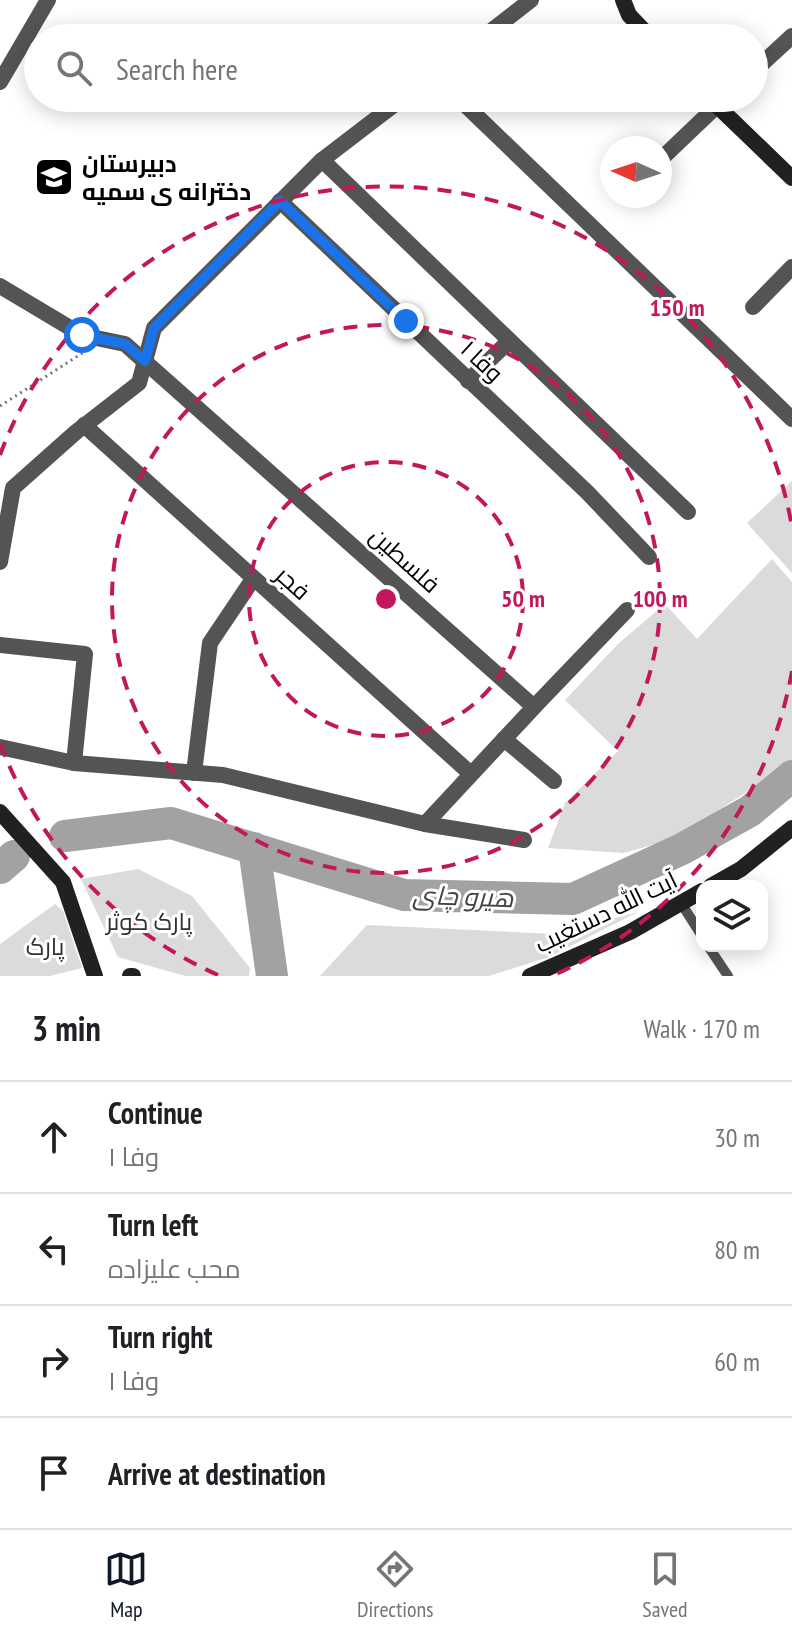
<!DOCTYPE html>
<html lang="en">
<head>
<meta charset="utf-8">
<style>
	:root { --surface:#fff; --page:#f2f2f2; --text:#202124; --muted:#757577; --line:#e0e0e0; --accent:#111827 }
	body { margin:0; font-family:"PT Sans Narrow",Cairo,sans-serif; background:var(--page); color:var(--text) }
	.controls { position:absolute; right:24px; bottom:24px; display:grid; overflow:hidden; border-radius:16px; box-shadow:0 4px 20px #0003 }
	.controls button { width:72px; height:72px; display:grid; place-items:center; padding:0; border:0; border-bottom:2px solid var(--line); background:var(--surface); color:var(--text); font:40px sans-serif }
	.compass { position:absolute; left:600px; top:136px; width:72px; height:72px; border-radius:50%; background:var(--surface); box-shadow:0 4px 20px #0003; rotate:273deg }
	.stop { position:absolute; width:24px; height:24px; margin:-18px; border:6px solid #1a73e8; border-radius:50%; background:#fff }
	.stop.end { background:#1a73e8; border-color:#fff; box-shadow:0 2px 8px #0008 }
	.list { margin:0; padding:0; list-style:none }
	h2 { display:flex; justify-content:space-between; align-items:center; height:104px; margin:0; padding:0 32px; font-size:34px }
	h2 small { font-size:26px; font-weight:400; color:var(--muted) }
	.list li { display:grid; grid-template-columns:52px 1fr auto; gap:24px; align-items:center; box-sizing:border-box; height:112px; padding:0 32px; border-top:2px solid var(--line) }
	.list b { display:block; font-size:30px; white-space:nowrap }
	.list p { margin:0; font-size:26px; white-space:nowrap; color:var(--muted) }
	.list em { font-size:26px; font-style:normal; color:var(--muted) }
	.icon { flex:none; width:44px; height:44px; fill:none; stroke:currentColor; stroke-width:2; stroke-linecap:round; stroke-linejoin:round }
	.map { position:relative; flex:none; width:792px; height:976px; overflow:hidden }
	.search { position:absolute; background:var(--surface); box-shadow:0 4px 20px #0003; left:24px; right:24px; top:24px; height:88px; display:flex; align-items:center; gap:20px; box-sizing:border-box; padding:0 28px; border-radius:44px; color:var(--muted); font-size:30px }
	.sheet { height:552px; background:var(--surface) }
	nav { display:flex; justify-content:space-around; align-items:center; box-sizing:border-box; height:112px; border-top:2px solid var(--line); background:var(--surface); font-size:22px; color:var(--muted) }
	nav a { display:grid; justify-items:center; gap:4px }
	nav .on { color:var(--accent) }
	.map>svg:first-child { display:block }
	.green { fill:#dbdbdb }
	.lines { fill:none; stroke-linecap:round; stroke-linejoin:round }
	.river { stroke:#a2a2a2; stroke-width:32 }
	.path { stroke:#767676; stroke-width:3; stroke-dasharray:2 4; stroke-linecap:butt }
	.service { stroke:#545454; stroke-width:10 }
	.minor { stroke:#545454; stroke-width:16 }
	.tertiary { stroke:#545454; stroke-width:16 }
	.secondary { stroke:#212121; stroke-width:16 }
	.route { stroke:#1a73e8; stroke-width:10 }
	.ring { fill:none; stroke:#c2185b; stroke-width:4; stroke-dasharray:14 10 }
	.labels { text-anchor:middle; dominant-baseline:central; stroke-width:6; stroke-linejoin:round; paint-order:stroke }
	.poi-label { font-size:24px; font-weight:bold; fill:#000; stroke:#fff; text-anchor:start }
	.street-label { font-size:24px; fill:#000; stroke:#fff }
	.park-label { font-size:24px; fill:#323232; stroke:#fff }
	.water-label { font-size:26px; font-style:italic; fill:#434343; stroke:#fff }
	.centre { fill:#c2185b; stroke:#fff; stroke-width:4 }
	.ring-label { font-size:24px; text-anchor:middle; font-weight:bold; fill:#c2185b; stroke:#fff; stroke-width:6; stroke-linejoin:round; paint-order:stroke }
</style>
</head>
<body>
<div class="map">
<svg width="792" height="976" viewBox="0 0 792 976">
	<rect width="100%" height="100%" fill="#fff"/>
	<!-- green -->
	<g class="green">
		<path d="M792,481V573L747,523Z"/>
		<path d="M772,559L792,582V763L673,839L624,853L548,848L565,803L618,751L565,700L619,643L665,604L697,639Z"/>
		<path d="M138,869L192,896L250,968L249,976H185L118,957L81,879Z"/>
		<path d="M55,904L63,911L82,968L50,976H0V944Z"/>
		<path d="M638,912L549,957L489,976H320L367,925L556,934Z"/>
	</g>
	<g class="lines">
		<!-- river -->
		<g class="river">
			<path d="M65,836L171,823L404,895L573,899L682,849L750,811L792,776"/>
			<path d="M254,848L272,976"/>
			<path d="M0,868L14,856"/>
		</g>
		<!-- path -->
		<path class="path" d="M0,406L84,352"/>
		<!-- service -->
		<g class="service">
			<path d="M681,903L702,936"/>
			<path d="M708,946L728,976"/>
		</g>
		<!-- minor -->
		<g class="minor">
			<path d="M482,38L531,0"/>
			<path d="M754,71L792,36"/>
			<path d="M458,98L792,419"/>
			<path d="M322,160L688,512"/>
			<path d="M660,160L725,98"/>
			<path d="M280,201L587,492L649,557"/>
			<path d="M0,286L82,335L125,344L534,707L425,824"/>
			<path d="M753,307L792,267"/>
			<path d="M468,381L508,342"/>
			<path d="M84,425L471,774"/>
			<path d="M0,562L13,488L76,432L139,383L154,328L322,160L403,98"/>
			<path d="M0,645L85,654L74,763"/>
			<path d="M534,707L627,610"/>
			<path d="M504,739L554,781"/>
			<path d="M0,747L74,763L223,775L425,824L524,840"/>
			<path d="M194,773L210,643L253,579"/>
		</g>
		<!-- tertiary -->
		<path class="tertiary" d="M0,82L48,0"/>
		<!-- secondary -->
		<g class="secondary">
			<path d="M623,0L629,15L651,38"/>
			<path d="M709,98L792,178"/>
			<path d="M0,812L63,882L95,976"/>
			<path d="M711,886L741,869L792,828"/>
			<path d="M130,976H133"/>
			<path d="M530,976L630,932L702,891"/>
		</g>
	</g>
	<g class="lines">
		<!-- route -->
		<path class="route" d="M82,335L125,344L145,361L154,328L280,201L406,321"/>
	</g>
	<!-- distance rings -->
	<g class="ring">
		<circle cx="386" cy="599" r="137"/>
		<circle cx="386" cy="599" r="274"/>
		<path d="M792 671A412 412 0 0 1 554 975M218 975A412 412 0 0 1 0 743M0 455A412 412 0 0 1 792 527"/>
	</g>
	<!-- icons -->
	<defs>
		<symbol id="school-square" viewBox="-11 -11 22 22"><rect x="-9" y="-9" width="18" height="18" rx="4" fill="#000" stroke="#fff"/><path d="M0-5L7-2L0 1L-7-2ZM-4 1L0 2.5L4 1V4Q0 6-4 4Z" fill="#fff"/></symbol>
	</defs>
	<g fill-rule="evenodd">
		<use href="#school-square" x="32" y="155" width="44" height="44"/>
	</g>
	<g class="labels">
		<!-- poi labels -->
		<g class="poi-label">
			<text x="82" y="163">دبیرستان<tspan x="82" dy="28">دخترانه ی سمیه</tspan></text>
		</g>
		<!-- street labels -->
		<g class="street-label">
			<text transform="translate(482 361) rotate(43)">وفا ۱</text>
			<text transform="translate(405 560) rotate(42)">فلسطین</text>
			<text transform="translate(293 583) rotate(42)">فجر</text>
			<text transform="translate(606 912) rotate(-26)">آیت الله دستغیب</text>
		</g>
		<!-- park labels -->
		<g class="park-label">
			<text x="149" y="921">پارک کوثر</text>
			<text x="45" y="946">پارک</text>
		</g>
		<!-- water labels -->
		<g class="water-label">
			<text transform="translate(463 896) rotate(2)">هیرو چای</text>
		</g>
	</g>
	<circle cx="386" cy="599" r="12" class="centre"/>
	<g class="ring-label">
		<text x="677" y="316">150 m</text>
		<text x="523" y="607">50 m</text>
		<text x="660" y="607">100 m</text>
	</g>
</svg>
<div class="controls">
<button><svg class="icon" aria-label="layers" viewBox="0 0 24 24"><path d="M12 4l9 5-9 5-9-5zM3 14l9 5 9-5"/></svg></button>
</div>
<svg class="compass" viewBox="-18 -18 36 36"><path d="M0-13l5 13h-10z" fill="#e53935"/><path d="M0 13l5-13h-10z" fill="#757577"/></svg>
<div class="stop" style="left:82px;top:335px"></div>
<div class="stop end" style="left:406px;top:321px"></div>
<div class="search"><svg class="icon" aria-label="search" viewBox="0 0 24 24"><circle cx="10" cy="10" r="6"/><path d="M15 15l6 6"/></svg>Search here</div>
</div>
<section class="sheet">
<h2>3 min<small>Walk · 170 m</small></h2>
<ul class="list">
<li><svg class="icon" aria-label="ahead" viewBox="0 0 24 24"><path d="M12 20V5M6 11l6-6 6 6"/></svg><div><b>Continue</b><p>وفا ۱</p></div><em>30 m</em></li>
<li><svg class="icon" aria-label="left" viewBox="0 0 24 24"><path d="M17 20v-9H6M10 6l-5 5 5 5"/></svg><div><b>Turn left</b><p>محب علیزاده</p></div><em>80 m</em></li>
<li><svg class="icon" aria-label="right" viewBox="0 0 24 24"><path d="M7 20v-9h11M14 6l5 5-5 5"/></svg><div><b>Turn right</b><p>وفا ۱</p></div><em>60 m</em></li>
<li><svg class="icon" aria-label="arrive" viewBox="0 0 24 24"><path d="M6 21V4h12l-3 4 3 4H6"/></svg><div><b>Arrive at destination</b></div></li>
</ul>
</section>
<nav>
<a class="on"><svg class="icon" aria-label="map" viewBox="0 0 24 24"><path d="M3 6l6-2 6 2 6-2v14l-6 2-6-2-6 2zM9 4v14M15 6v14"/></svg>Map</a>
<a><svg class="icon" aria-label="directions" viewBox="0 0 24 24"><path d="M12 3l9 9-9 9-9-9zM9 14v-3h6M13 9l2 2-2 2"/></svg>Directions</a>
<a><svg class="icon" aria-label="saved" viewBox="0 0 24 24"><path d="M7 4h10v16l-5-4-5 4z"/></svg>Saved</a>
</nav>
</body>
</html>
